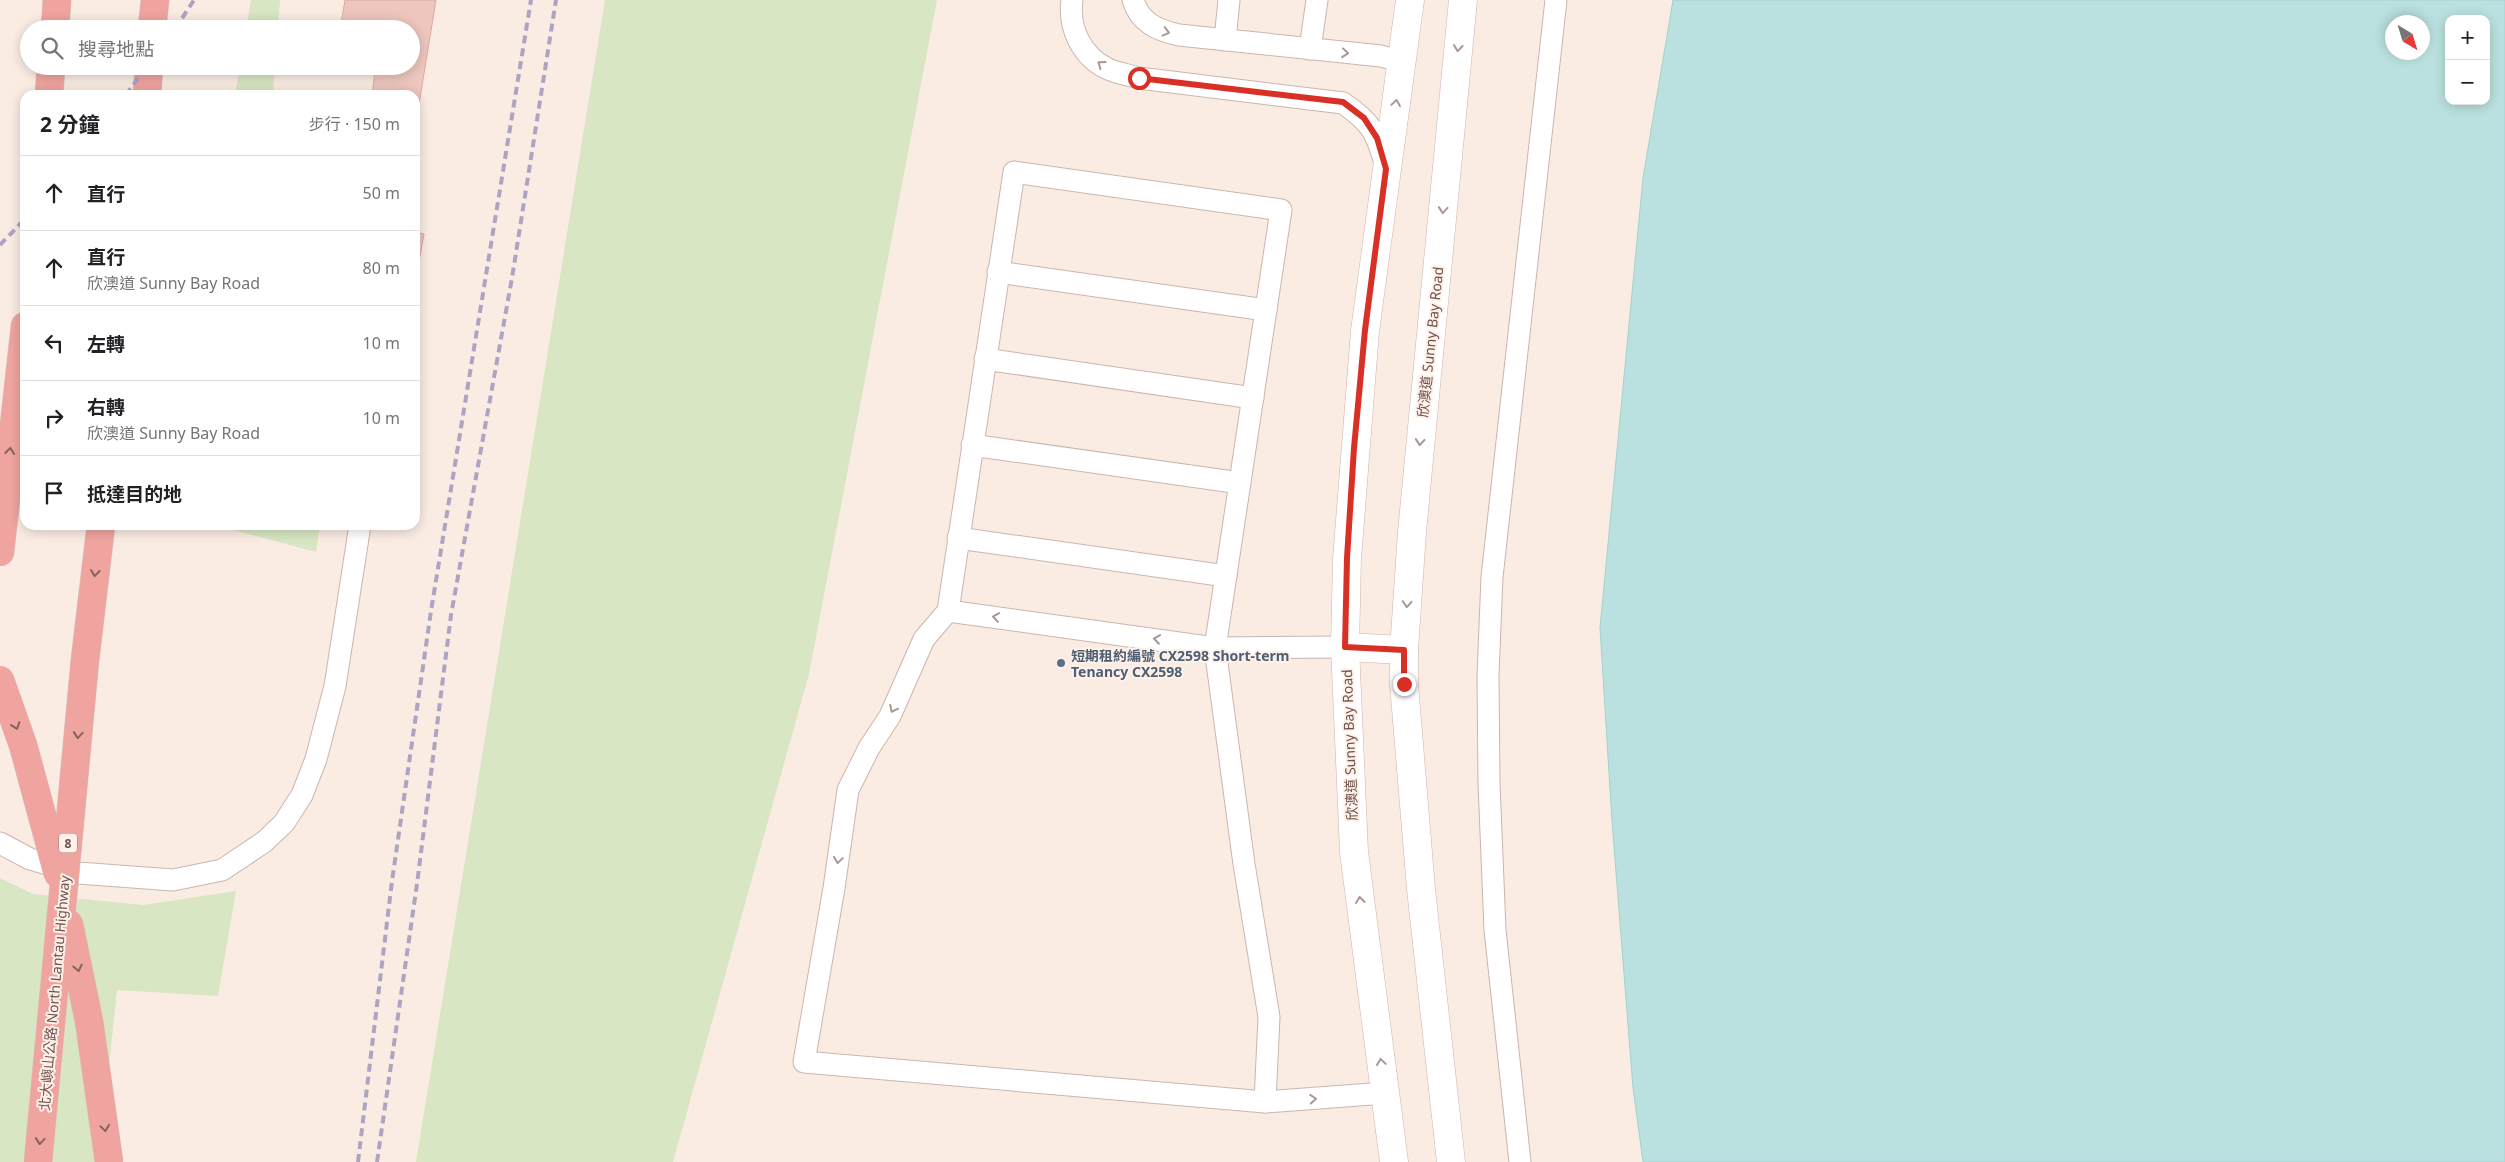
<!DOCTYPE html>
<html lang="zh-TW">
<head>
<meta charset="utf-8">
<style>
	:root { --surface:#fff; --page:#f6f6f6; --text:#202124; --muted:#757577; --line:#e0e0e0 }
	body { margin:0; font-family:"Noto Sans","Noto Sans TC",sans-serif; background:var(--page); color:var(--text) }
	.controls { position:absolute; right:15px; top:15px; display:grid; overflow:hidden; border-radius:10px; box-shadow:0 2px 12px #0003 }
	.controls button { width:45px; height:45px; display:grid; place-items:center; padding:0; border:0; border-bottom:1px solid var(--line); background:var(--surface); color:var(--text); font:25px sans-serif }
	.compass { position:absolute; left:2385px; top:15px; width:45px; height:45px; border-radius:50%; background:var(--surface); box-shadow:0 2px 12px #0003; rotate:142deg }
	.stop { position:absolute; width:15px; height:15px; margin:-11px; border:4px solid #d93025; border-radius:50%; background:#fff }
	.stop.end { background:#d93025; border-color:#fff; box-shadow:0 1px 5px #0008 }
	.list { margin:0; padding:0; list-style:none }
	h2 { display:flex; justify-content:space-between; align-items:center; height:65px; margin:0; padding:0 20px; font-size:21px }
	h2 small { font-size:16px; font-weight:400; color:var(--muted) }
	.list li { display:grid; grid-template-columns:32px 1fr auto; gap:15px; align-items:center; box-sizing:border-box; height:75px; padding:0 20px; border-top:1px solid var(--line) }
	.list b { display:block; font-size:19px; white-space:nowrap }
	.list p { margin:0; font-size:16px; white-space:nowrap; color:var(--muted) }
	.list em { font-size:16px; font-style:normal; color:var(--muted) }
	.icon { flex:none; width:28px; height:28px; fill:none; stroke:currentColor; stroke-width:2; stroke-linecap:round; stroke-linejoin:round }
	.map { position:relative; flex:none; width:2505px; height:1162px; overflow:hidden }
	.search { position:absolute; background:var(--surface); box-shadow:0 2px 12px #0003; left:20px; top:20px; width:400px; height:55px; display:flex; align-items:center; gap:12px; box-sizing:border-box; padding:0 18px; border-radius:28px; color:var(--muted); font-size:19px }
	.panel { position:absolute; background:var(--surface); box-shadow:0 2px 12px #0003; left:20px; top:90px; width:400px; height:440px; border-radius:15px }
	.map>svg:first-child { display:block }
	.green { fill:#d8e6c3 }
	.water { fill:#bae1df; stroke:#a1d2d0; fill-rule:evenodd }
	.building { fill:#edc6bd; stroke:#deaa9f }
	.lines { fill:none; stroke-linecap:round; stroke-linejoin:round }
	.service-casing { stroke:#ccb5ae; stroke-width:23 }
	.secondary-casing { stroke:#cfb4ab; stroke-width:29 }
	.motorway-casing { stroke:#d4cbc9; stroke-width:29 }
	.service { stroke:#fff; stroke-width:21 }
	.secondary { stroke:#fff; stroke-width:28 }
	.motorway { stroke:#efa49f; stroke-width:28 }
	.rail { stroke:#aea3c2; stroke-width:4; stroke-dasharray:8 5; stroke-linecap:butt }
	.motorway-bridge-casing { stroke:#d4cbc9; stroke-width:29; stroke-linecap:butt }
	.motorway-bridge { stroke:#efa49f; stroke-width:28 }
	.oneway { stroke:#a99794 }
	.oneway2 { stroke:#89625d }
	.route { stroke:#d93025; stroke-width:6 }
	.service-dot { fill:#5c6f8a; stroke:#fdf1e9; stroke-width:2 }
	.labels { text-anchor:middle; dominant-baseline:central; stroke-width:4; stroke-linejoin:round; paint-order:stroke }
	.shield { fill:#fdf1e9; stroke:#9a817b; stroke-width:1 }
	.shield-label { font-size:12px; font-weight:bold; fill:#70514c }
	.street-label { font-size:14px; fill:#70514c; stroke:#fdf1e9 }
	.service-label { font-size:14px; font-weight:bold; fill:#4e5e75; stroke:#fdf1e9; text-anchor:start }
</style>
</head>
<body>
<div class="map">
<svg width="2505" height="1162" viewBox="0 0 2505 1162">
	<rect width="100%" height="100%" fill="#faece3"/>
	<!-- green -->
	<g class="green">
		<path d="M251,0H280L278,29H246Z"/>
		<path d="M605,0H937L809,674L673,1162H416Z"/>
		<path d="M240,66H275L273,95H235Z"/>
		<path d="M214,525H320L316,552Z"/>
		<path d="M0,878L33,894L143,905L236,891L218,996L117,990L99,1162H0Z"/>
	</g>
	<!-- water -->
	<path class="water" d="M1673,0H2505V1162H1643L1633,1088L1612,821L1600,628L1643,178ZM2449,19H2486V101H2449ZM2392,22H2422V52H2392Z"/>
	<!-- building -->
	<g class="building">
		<path d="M345,0H436L415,129V95H372L375,71L362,69V66H411V29H340Z"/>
		<path d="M415,232L424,234L416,278H415Z"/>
	</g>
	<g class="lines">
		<defs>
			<g id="service">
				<path d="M1072,0C1068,28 1082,57 1108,69C1117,73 1129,75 1139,78L1343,103C1372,123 1376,132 1386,166"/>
				<path d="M1133,0C1140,23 1157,30 1179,35L1381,56L1402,62"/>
				<path d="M1225,40L1229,0"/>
				<path d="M1310,49L1317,0"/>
				<path d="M998,272L1266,310"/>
				<path d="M985,359L1253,398"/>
				<path d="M972,445L1240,483"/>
				<path d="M958,538L1226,576"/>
				<path d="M948,611L1014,172L1281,210L1215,648L1244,864L1269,1017L1265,1102"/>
				<path d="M1345,647L1215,648L948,611L924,639L890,716L869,748L848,790L834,888L804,1062L1265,1102L1385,1093"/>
				<path d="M0,843L30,859L78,873L173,880L222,870L264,842L284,823L302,795L316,759L335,686L360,525"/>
				<path d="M1520,1162L1495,930L1489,783L1488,675L1492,577L1556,0"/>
			</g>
			<g id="secondary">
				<path d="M1345,647L1404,650"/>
				<path d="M1394,1162L1354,852L1345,647L1347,559L1365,331L1410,0"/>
				<path d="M1451,1162L1421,889L1404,684V650L1412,532L1463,0"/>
			</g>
			<g id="motorway">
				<path d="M55,29L57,0"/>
				<path d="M152,29L155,0"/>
				<path d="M49,95L51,66"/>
				<path d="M147,95L149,66"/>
				<path d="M0,552L25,326"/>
			</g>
		</defs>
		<!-- service casing -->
		<use href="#service" class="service-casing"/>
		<!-- secondary casing -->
		<use href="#secondary" class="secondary-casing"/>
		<!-- motorway casing -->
		<use href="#motorway" class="motorway-casing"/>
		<!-- service -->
		<use href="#service" class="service"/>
		<!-- secondary -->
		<use href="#secondary" class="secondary"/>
		<!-- motorway -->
		<use href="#motorway" class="motorway"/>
		<!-- rail -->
		<g class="rail">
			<path d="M175,29L194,0"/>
			<path d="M126,95L147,66"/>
			<path d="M0,245L25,219"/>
			<path d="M358,1162L392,881L431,611L531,0"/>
			<path d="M377,1162L417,884L451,615L512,278L556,0"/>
		</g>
		<defs>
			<g id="motorway-bridge">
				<path d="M0,680L23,745L58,874"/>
				<path d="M69,924L89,1021L109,1162"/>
				<path d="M38,1162L85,660L101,525"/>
			</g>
		</defs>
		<!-- motorway-bridge casing -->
		<use href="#motorway-bridge" class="motorway-bridge-casing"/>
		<!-- motorway-bridge -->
		<use href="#motorway-bridge" class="motorway-bridge"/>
	</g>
	<!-- one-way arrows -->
	<defs><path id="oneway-chevron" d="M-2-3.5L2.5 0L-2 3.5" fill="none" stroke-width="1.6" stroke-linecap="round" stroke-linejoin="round" transform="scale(1.25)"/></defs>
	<g class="oneway">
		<use href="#oneway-chevron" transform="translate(1166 32) rotate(15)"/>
		<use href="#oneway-chevron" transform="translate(1458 48) rotate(96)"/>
		<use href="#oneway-chevron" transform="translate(1345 53) rotate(6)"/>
		<use href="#oneway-chevron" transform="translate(1101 64) rotate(-144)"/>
		<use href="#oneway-chevron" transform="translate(1396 103) rotate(-82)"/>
		<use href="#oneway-chevron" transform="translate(1443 210) rotate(95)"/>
		<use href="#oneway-chevron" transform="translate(1420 442) rotate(95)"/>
		<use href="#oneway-chevron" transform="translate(1407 604) rotate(94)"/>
		<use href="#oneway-chevron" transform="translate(996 617) rotate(-172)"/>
		<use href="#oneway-chevron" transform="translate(1157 639) rotate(-172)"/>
		<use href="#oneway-chevron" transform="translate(893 709) rotate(116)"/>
		<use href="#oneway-chevron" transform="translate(838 860) rotate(98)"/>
		<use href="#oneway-chevron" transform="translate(1360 900) rotate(-97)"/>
		<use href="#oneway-chevron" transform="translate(1381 1062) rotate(-98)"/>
		<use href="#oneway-chevron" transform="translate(1313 1099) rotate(-4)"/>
	</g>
	<g class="oneway2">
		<use href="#oneway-chevron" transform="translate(10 451) rotate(-84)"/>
		<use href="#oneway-chevron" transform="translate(95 573) rotate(97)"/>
		<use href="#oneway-chevron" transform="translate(16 726) rotate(71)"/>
		<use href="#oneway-chevron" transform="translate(78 735) rotate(95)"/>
		<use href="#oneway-chevron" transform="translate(78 968) rotate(78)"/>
		<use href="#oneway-chevron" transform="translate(105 1128) rotate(82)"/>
		<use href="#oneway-chevron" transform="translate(40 1141) rotate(95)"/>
	</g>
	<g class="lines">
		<!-- route -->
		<path class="route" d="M1139,78L1343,102L1364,118L1377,138L1386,169L1365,330L1354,448L1347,558L1345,647L1404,650V684"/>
	</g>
	<!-- markers -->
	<circle class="service-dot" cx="1061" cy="663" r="5"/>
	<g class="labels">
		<!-- shield labels -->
		<rect class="shield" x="59" y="833.5" width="18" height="19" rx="4"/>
		<g class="shield-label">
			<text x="68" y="843">8</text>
		</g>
		<!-- street labels -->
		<g class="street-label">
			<text transform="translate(1430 342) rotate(-84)">欣澳道 Sunny Bay Road</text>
			<text transform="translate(1349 745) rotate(-92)">欣澳道 Sunny Bay Road</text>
			<text transform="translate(54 993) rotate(-85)">北大嶼山公路 North Lantau Highway</text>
		</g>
		<!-- service labels -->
		<g class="service-label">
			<text x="1071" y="655">短期租約編號 CX2598 Short-term<tspan x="1071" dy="16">Tenancy CX2598</tspan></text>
		</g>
	</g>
</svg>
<div class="controls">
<button>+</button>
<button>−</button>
</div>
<svg class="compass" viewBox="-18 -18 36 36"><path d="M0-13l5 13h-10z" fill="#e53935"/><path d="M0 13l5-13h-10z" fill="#757577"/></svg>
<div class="stop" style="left:1139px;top:78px"></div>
<div class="stop end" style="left:1404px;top:684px"></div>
<div class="search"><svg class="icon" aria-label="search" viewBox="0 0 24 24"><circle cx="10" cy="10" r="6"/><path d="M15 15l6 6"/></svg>搜尋地點</div>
<section class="panel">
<h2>2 分鐘<small>步行 · 150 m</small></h2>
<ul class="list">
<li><svg class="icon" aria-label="ahead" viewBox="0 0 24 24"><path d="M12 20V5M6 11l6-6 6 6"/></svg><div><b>直行</b></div><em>50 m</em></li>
<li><svg class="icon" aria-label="ahead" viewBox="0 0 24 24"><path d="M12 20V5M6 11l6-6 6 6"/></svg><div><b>直行</b><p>欣澳道 Sunny Bay Road</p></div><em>80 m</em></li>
<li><svg class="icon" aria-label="left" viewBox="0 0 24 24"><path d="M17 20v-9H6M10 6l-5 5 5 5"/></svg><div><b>左轉</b></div><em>10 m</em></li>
<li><svg class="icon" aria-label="right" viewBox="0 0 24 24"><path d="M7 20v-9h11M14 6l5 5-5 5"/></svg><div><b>右轉</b><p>欣澳道 Sunny Bay Road</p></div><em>10 m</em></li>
<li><svg class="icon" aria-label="arrive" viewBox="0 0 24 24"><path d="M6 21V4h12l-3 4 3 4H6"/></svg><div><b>抵達目的地</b></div></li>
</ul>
</section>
</div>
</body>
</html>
